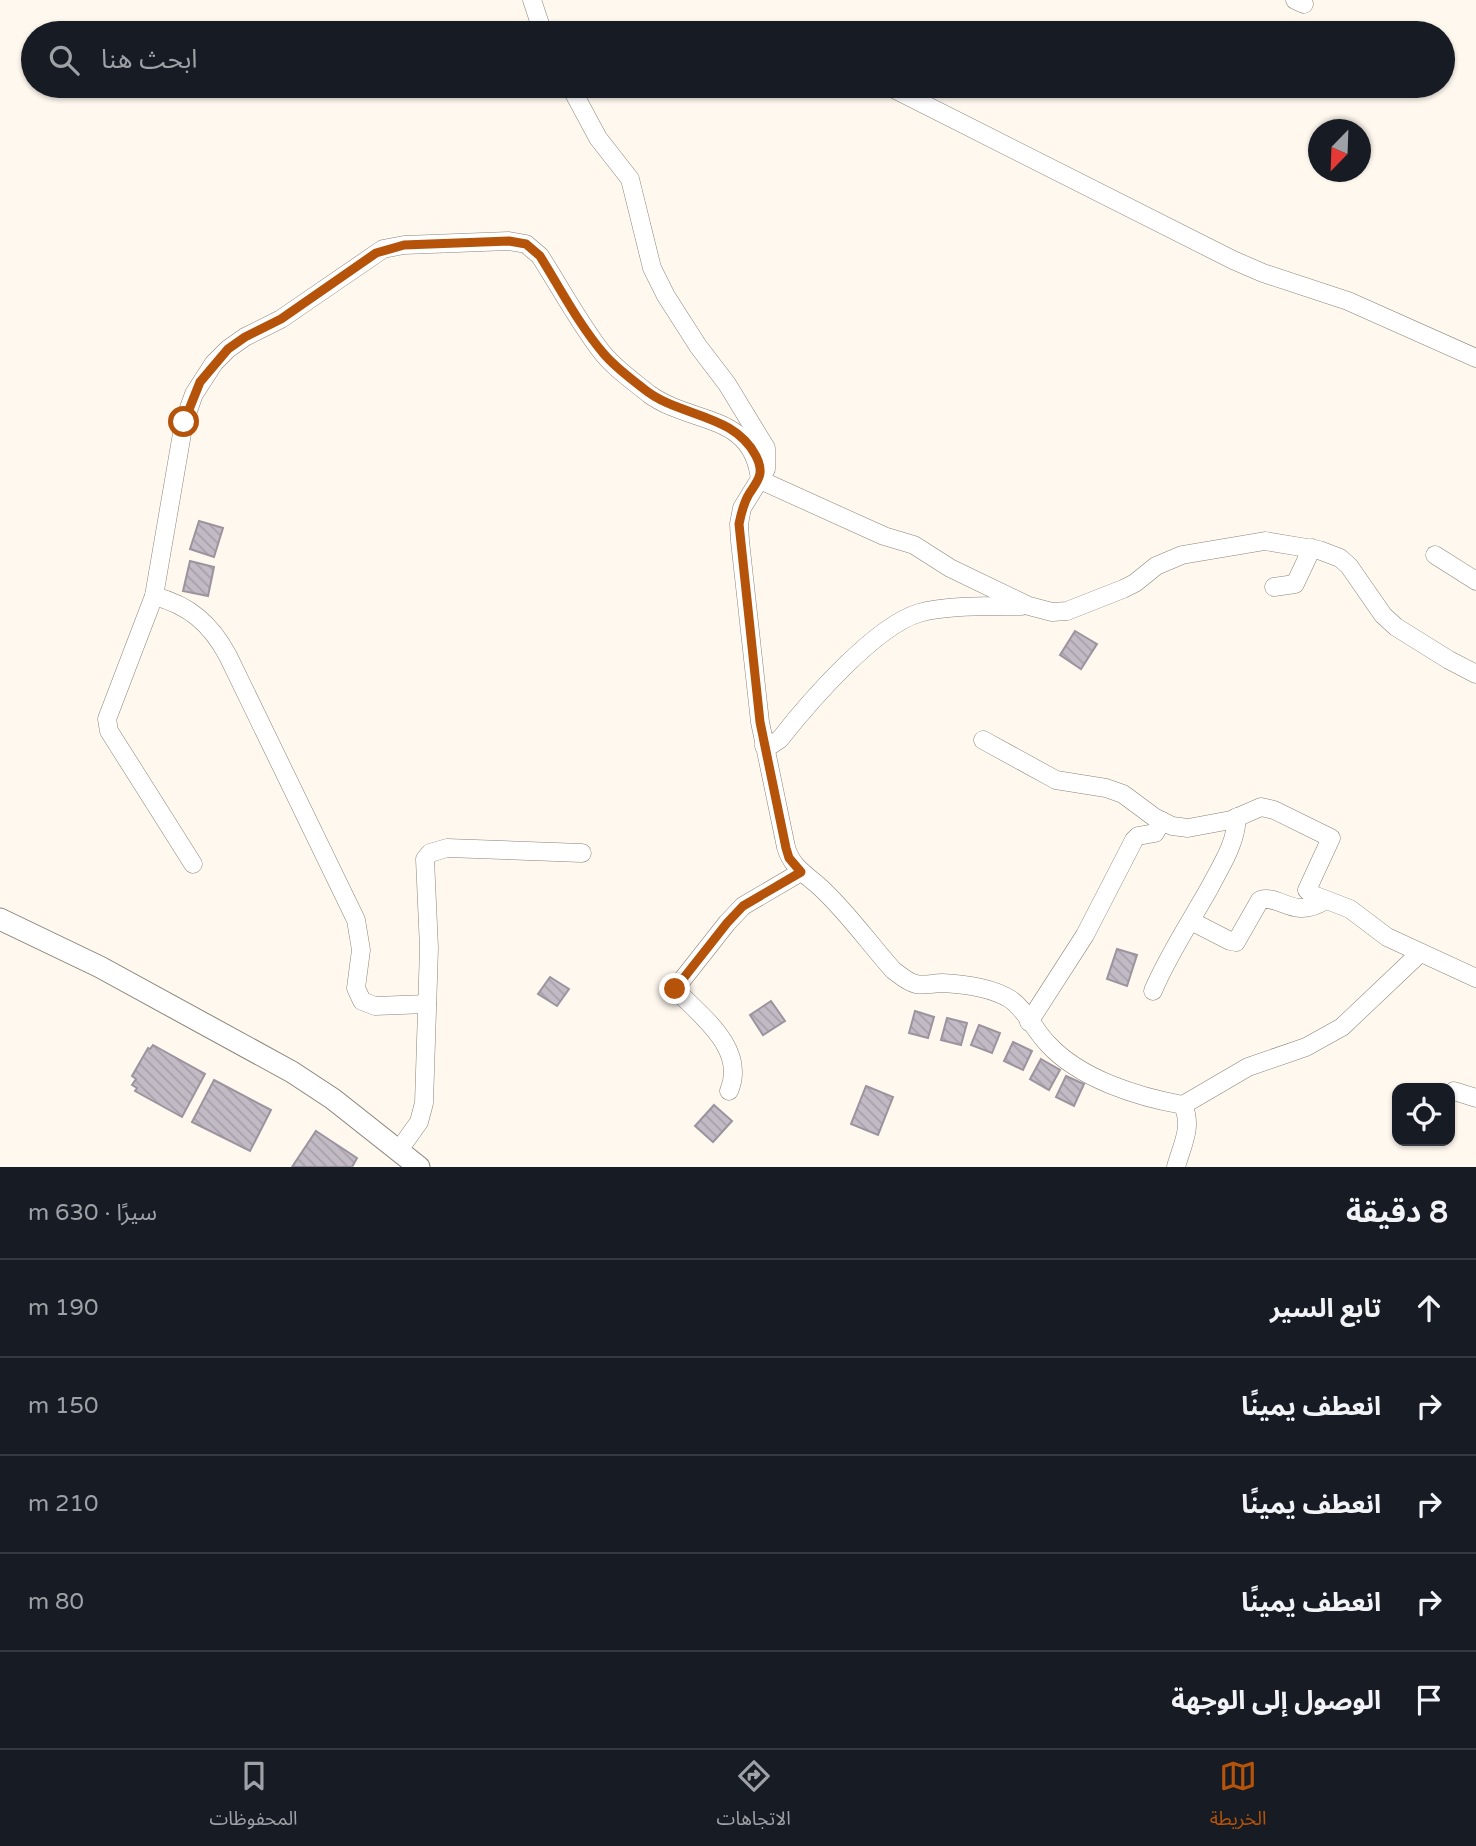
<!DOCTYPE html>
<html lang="ar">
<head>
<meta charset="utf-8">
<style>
	:root { --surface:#171b24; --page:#242831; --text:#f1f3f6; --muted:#9ea1a6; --line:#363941; --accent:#b45309 }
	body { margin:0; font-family:"Varela Round","Noto Sans Arabic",sans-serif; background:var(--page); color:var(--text); direction:rtl }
	.controls { position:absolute; right:21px; bottom:21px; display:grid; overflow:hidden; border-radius:14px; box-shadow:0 2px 5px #0004 }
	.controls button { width:63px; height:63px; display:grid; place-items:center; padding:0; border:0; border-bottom:2px solid var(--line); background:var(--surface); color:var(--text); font:35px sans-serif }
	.compass { position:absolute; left:1308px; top:119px; width:63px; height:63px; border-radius:50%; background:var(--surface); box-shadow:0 2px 5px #0004; rotate:203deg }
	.stop { position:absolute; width:21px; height:21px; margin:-16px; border:5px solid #b45309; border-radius:50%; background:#fff }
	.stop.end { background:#b45309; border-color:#fff; box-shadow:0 2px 7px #0008 }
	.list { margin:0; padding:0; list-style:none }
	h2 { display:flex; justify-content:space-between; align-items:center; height:91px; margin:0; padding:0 28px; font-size:30px }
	h2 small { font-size:23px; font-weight:400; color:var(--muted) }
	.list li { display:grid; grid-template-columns:46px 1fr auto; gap:21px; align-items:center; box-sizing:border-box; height:98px; padding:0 28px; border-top:2px solid var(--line) }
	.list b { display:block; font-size:26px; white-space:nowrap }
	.list em { font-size:23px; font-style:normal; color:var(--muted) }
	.icon { flex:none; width:38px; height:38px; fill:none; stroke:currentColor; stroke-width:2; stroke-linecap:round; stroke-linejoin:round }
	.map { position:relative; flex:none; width:1476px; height:1167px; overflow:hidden; direction:ltr }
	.search { position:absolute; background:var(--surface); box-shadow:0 2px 5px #0004; left:21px; right:21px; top:21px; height:77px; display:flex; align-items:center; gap:18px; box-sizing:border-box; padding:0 24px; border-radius:38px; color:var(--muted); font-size:26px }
	.sheet { height:581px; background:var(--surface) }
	nav { display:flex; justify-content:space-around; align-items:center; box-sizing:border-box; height:98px; border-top:2px solid var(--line); background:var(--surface); font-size:19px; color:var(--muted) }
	nav a { display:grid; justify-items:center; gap:4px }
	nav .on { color:var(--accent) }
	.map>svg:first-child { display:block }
	.building { fill:url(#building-back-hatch); stroke:#9b949e; stroke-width:2 }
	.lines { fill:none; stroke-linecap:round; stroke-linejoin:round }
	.minor-casing { stroke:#8a8379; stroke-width:19 }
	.major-casing { stroke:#8a8379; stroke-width:23 }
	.minor { stroke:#fff; stroke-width:18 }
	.major { stroke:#fff; stroke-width:21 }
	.route { stroke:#b45309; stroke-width:9 }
</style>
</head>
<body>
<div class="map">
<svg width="1476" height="1167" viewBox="0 0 1476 1167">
	<defs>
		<pattern id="building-back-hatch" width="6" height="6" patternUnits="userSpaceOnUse" patternTransform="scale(1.75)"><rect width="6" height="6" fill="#c2bbc5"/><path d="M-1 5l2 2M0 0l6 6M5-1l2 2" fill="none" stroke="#a6a0a8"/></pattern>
	</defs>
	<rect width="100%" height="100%" fill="#fef8ef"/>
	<!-- building -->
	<g class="building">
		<path d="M199,521L223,528L214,557L190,549Z"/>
		<path d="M190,561L214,567L208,596L183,591Z"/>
		<path d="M1075,631L1097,644L1081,669L1060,655Z"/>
		<path d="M1117,949L1137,955L1127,986L1107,979Z"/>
		<path d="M550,977L569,989L557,1006L538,994Z"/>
		<path d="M771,1001L785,1021L763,1035L750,1015Z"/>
		<path d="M915,1011L934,1017L928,1038L909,1033Z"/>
		<path d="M947,1018L967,1023L961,1045L941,1040Z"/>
		<path d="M979,1025L1000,1033L992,1053L971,1045Z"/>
		<path d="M1013,1042L1032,1051L1023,1070L1004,1061Z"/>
		<path d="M153,1045L205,1074L182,1117L135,1091L137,1088L132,1085L136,1079L132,1076L148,1048L150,1049Z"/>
		<path d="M1041,1059L1060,1070L1049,1090L1030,1079Z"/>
		<path d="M1066,1076L1084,1084L1074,1106L1056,1097Z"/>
		<path d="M214,1080L271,1110L250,1151L192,1122Z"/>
		<path d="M866,1086L893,1097L878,1135L851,1124Z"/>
		<path d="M714,1105L732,1121L713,1142L695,1126Z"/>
		<path d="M316,1131L357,1158L352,1167H292Z"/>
	</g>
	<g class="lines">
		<defs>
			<g id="minor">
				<path d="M532,0L543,33"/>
				<path d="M1295,0L1304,4"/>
				<path d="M570,86L598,138L630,179L652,268L666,296L698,346L727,384L766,448V469L742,508L739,524L740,541L760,722L786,847C792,868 806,874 821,888C847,912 869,943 893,970C900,975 907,982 916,984C924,986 934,983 942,983C963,984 992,988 1010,999C1026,1010 1035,1031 1048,1044C1080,1079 1138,1097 1183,1105L1248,1067L1306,1047L1342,1027L1420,953"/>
				<path d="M888,86L1233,260L1263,273L1348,301L1476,358"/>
				<path d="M1435,555L1476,581"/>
				<path d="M1274,587L1295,584L1312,548"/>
				<path d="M154,596C189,605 211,624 228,656L356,920L361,950L356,988L362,1001L375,1006L427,1004"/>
				<path d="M983,740L1056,780L1106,788L1123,794L1154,817L1172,826L1188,828L1231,820L1261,807L1274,810L1331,838L1307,890L1311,894L1350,909L1387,937L1476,978"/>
				<path d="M764,746L771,745L780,739C809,702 875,626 919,613C946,605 993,606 1022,606"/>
				<path d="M193,864L109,731L107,719L154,596L184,422L194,394L214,363L228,349L245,337L281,319L383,249L404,245L509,241L526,244L540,256C560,287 578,321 601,351C613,367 633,381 649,394C691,425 753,412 760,480L884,536L914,545L950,568L1029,606L1052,612L1067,611L1123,589L1135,583L1156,566L1182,555L1265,541L1319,550L1340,558L1349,566L1383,615L1396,627L1449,660L1476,674"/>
				<path d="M1191,921L1230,941L1236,942L1260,900C1280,894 1293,920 1324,901"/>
				<path d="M1153,991C1168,955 1191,921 1210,887C1222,864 1236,843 1237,817"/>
				<path d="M1029,1022L1085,935L1134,840L1138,836L1155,833L1162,821"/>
				<path d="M729,1091C747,1049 701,1016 675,989L727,923L743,906L801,872"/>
				<path d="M1454,1091L1476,1098"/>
				<path d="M399,1150L419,1122L424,1103L429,948L425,859L430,853L447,848L582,853"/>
				<path d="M1176,1167C1182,1145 1193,1127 1183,1105"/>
			</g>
			<path id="major" d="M0,919L100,967L292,1072L333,1099L419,1167"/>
		</defs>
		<!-- minor casing -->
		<use href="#minor" class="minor-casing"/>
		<!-- major casing -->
		<use href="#major" class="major-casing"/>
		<!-- minor -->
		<use href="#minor" class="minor"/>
		<!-- major -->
		<use href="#major" class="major"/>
	</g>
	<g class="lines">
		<!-- route -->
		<path class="route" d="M184,422L200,382L228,349L245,337L281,319L376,253L404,245L509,241L526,244L540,256C560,288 579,325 604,354C615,367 630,378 644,389C678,417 734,413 756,456C765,474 758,480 749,494C743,504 741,514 739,524L760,722L786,848L789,858L801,872L743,906L727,923L675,989"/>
	</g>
</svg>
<div class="controls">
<button><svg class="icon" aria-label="locate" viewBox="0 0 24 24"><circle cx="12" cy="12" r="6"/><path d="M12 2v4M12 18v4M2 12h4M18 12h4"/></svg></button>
</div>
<svg class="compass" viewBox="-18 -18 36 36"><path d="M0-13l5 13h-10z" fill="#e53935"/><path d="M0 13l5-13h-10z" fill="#9ea1a6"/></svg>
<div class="stop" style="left:184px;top:422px"></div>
<div class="stop end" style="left:675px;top:989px"></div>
<div class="search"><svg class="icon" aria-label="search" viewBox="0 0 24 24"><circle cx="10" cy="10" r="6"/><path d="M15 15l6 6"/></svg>ابحث هنا</div>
</div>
<section class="sheet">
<h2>8 دقيقة<small>سيرًا · 630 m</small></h2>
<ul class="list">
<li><svg class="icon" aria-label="ahead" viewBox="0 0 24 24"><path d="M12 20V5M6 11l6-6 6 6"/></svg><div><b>تابع السير</b></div><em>190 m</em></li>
<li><svg class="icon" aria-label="right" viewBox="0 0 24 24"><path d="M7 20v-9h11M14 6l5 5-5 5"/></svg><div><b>انعطف يمينًا</b></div><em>150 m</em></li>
<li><svg class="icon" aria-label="right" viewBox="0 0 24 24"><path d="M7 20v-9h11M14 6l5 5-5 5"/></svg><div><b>انعطف يمينًا</b></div><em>210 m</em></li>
<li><svg class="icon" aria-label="right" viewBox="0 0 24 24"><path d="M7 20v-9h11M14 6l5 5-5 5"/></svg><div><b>انعطف يمينًا</b></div><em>80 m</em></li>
<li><svg class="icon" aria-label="arrive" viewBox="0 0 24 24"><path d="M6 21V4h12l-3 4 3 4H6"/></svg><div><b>الوصول إلى الوجهة</b></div></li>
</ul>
</section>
<nav>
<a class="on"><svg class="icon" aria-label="map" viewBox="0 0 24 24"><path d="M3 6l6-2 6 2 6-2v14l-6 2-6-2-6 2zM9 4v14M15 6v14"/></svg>الخريطة</a>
<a><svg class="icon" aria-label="directions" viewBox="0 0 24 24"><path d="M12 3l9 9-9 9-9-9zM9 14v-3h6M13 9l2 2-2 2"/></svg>الاتجاهات</a>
<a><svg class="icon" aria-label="saved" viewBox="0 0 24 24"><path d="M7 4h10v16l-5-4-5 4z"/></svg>المحفوظات</a>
</nav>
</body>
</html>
